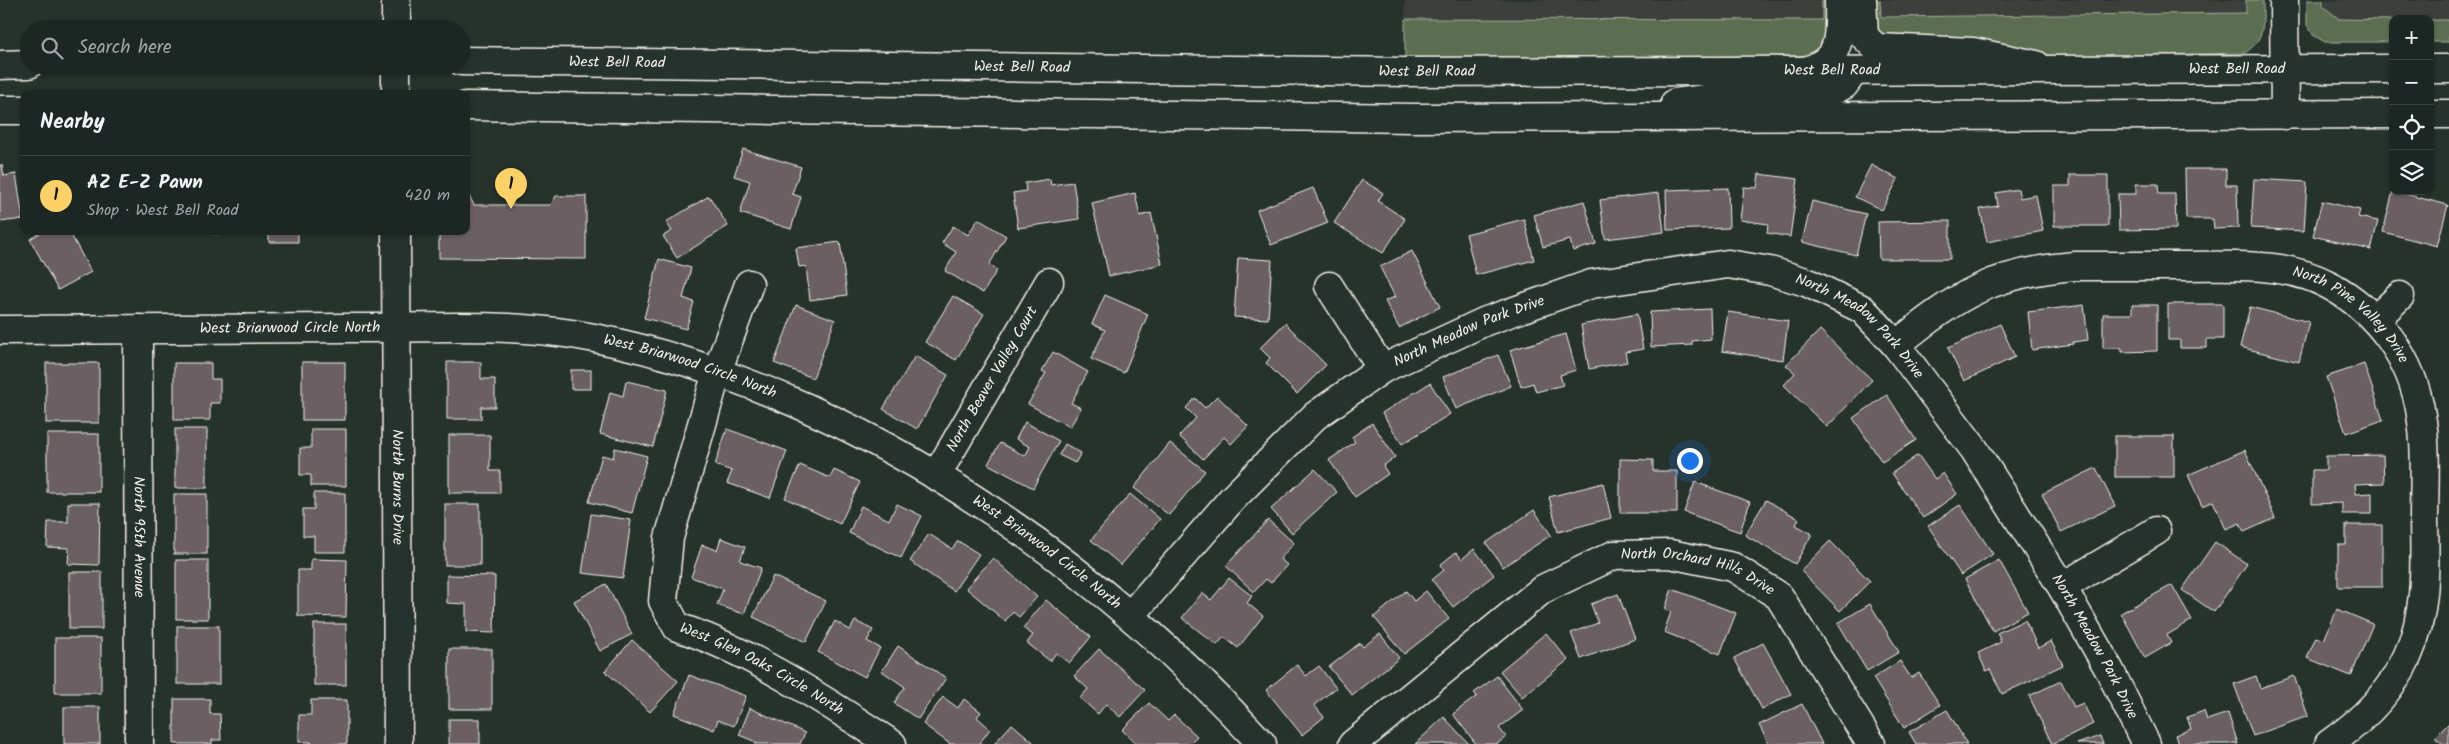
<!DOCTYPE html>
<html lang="en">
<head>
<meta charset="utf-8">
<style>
	:root { --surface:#1c2622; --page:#252e2a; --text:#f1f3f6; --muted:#a0a5a5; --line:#3a4340; --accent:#ffd166 }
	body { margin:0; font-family:Kalam,sans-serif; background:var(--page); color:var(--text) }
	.controls { position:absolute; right:15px; top:15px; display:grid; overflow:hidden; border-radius:10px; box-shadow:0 1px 4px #0004 }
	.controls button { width:45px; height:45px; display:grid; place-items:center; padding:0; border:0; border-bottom:1px solid var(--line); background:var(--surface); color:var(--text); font:25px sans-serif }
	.you { position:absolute; left:1689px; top:460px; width:18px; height:18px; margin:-12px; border:4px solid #fff; border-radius:50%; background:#1a73e8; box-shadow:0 0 0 8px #1a73e833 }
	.badge { display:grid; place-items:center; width:32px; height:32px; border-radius:50%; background:var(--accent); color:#111; font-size:16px; font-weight:700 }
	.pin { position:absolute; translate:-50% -41px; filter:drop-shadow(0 1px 2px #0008) }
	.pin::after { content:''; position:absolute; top:26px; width:18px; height:15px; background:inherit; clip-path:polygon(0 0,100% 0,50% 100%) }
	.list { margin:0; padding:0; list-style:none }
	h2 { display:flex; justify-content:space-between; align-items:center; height:65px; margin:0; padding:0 20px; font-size:21px }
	h2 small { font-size:16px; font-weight:400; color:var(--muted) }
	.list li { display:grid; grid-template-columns:32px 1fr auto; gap:15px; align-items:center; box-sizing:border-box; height:80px; padding:0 20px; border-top:1px solid var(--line) }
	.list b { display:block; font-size:19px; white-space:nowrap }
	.list p { margin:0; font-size:16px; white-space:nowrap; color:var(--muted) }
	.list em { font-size:16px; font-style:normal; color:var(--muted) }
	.icon { flex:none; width:28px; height:28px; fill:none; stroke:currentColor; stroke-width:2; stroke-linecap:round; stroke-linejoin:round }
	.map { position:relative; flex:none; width:2449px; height:744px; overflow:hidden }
	.search { position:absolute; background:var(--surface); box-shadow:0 1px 4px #0004; left:20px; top:20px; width:450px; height:55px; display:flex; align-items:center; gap:12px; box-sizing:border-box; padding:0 18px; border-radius:28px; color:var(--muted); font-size:19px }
	.panel { position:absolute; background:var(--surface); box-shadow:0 1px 4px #0004; left:20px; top:90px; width:450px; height:145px; border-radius:10px }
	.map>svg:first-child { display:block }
	.built { fill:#3a403e }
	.green { fill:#5c6e51; stroke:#a8b09c }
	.building { fill:#6a5f64; stroke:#f4f1e8 }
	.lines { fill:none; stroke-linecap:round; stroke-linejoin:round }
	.minor-casing { stroke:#f4f1e8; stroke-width:31 }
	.major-casing { stroke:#f4f1e8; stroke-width:31 }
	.minor { stroke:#26332d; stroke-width:28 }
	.major { stroke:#26332d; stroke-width:28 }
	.labels { text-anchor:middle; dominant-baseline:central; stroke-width:4; stroke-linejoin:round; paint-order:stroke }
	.street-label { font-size:15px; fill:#f4f1e8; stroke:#26332d }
</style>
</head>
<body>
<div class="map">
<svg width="2449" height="744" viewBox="0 0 2449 744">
	<rect width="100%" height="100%" fill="#26332d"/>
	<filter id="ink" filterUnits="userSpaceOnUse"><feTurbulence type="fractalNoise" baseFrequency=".02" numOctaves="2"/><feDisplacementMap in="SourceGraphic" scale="10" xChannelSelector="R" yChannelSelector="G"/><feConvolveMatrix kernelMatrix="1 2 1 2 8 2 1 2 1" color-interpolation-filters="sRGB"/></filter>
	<g filter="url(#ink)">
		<!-- built -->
		<g class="built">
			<path d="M1405,0H1822V20L1405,19Z"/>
			<path d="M1880,0H2246L2247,13L1880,17Z"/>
			<path d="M2323,0H2449V20L2339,19L2323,6Z"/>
		</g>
		<!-- green -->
		<g class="green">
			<path d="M1822,0H1829L1830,39L1816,56L1405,58V19L1822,20Z"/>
			<path d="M1871,0H1880L1881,17L2246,13V0H2263C2263,23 2266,39 2245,53L2046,57L1873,35Z"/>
			<path d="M2307,0H2323V6L2339,19L2393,20V42H2325L2313,35L2307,25Z"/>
			<rect x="2430" y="20" width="19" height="22"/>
		</g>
		<!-- building -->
		<g class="building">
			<path d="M743,149L801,167L792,194L801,197L791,229L740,213L750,181L734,176Z"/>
			<path d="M0,165H2L4,176L16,174L23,219L0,222Z"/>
			<path d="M1871,165L1898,179L1882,210L1855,197Z"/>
			<path d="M2185,169H2226V185H2237L2238,228L2214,229L2213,219H2186Z"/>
			<path d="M1759,174L1798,179L1790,237L1767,233L1768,224L1740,220L1744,187L1757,188Z"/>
			<path d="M2070,175H2108V226H2054V186H2070Z"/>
			<path d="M1050,179L1051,185L1073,182L1079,219L1018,228L1013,193L1026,191L1025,183Z"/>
			<path d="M2254,179L2307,182L2304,231L2251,228Z"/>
			<path d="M1362,180L1383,193L1378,201L1405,219L1383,253L1334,223Z"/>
			<path d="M2136,184H2158L2159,194H2175L2176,229L2119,230L2118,194H2136Z"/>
			<path d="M1313,188L1328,223L1271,245L1257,210Z"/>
			<path d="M1728,188L1729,228L1667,230L1666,190Z"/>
			<path d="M2018,189L2020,198L2036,195L2043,231L1987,242L1980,209L1998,206L1996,193Z"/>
			<path d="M2393,191L2448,205L2437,246L2383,232Z"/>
			<path d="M1135,193L1140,216L1151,213L1162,264L1109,276L1092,203Z"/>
			<path d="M1659,193L1664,232L1605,239L1600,200Z"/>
			<path d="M466,196H469L474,205H551L556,196H586V259L439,258V231H466Z"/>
			<path d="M709,196L728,226L677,258L663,236L672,231L666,222Z"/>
			<path d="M1584,201L1596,244L1573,251L1570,240L1543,247L1534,215Z"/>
			<path d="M1812,201L1866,214L1856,255L1802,242Z"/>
			<path d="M2322,201L2360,210L2358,217L2378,221L2371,250L2313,236Z"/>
			<path d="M978,219L1006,236L989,265L997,270L983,293L945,271L956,252L942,243L953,226L968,235Z"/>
			<path d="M1524,219L1534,260L1476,275L1466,234Z"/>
			<path d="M1950,221V259H1879L1878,222Z"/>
			<path d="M43,231H69L91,272L58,290L30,239Z"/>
			<path d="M210,231H298V242H269V234H210Z"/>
			<path d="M840,242L847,295L810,300L806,266L799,267L796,248Z"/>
			<path d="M1412,251L1440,307L1399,328L1385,301L1395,297L1380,267Z"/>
			<path d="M1238,258L1272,260L1268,319L1234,317Z"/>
			<path d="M659,259L691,268L683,298L694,302L686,329L644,318Z"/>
			<path d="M1105,295L1148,314L1124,373L1091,359L1105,330L1092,324Z"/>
			<path d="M953,296L984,314L956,360L925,342Z"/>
			<path d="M2168,304H2223V339H2207V348H2180V340H2168Z"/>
			<path d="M796,305L835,320L813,378L774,363Z"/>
			<path d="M2084,305L2088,340L2073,342V344L2032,350L2028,312Z"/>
			<path d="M2132,305H2157V351L2122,352V348H2103V314H2132Z"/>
			<path d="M2250,307L2309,322L2299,362L2240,347Z"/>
			<path d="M1710,309L1711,339L1692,341V345L1651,347L1650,312Z"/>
			<path d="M1728,312L1788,321L1783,360L1722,351Z"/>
			<path d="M1637,314L1643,349L1625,352L1627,362L1589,369L1581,325Z"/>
			<path d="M1285,323L1326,365L1297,394L1266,363L1270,358L1260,348Z"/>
			<path d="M2000,324L2015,357L1964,381L1948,348Z"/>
			<path d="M1820,330L1872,380L1827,427L1784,385L1795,373L1786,365Z"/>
			<path d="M1566,334L1576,370L1560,375L1563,385L1536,392L1533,383L1521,387L1510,350Z"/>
			<path d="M1053,352L1088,372L1071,403L1081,408L1070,427L1028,404L1046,373L1042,371Z"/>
			<path d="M1498,355L1511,386L1456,409L1443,377Z"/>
			<path d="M915,356L948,375L917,429L883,409Z"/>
			<rect x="302" y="362" width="43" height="58"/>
			<path d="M447,362H481V379H495V407H481V419H447Z"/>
			<rect x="46" y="363" width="53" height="60"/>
			<path d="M174,363H211V379H220V403H210V420H174Z"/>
			<path d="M2364,364L2383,420L2346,433L2326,377Z"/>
			<rect x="571" y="370" width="20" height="19"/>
			<path d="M626,381L667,390L653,447L600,434L610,392L623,396Z"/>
			<path d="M1430,383L1450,414L1402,444L1382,413Z"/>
			<path d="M1887,395L1916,440L1882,462L1853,418Z"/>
			<path d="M1217,396L1248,426L1231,444L1224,437L1203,459L1179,436L1196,418L1186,408L1195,398L1205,408Z"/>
			<path d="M1025,422L1059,441L1033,488L988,464L1000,443L1025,456L1030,447L1016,439Z"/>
			<path d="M1372,423L1395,457L1383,466L1388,474L1355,497L1329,460L1355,442L1352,437Z"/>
			<rect x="175" y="429" width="32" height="59"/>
			<path d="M311,429H346V486H311V475H300V448H311Z"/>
			<path d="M727,429L787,451L770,498L727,483L732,471L715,465Z"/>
			<rect x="47" y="434" width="52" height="58"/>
			<path d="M449,435H490V471H500V493H449Z"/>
			<rect x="2115" y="436" width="59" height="41"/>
			<path d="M1170,443L1205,471L1169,515L1134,488Z"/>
			<path d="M1065,444L1081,453L1075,463L1059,455Z"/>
			<path d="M615,448L647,456L632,513L589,502L602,455L613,458Z"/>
			<path d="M2245,450L2275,518L2244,532L2240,523L2226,529L2213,501L2202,506L2188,475Z"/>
			<path d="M1918,455L1935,479L1943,473L1957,494L1923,518L1892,473Z"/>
			<path d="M2383,455L2384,483L2355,484L2356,494L2372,493V514H2342V503L2312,504V470H2326V456Z"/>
			<path d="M1620,459L1653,460V471H1677V513H1620Z"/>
			<path d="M800,465L830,478L834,470L860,482L840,524L785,498Z"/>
			<path d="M2096,468L2115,506L2061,532L2042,494Z"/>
			<path d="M1315,469L1337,492L1292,533L1271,509Z"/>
			<path d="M1695,482L1750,502L1740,532L1684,512Z"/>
			<path d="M1603,483L1611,518L1558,532L1549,497Z"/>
			<path d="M314,493H345V552H314V536H303V509H314Z"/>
			<rect x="174" y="494" width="33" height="60"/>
			<path d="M1130,494L1160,519L1121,565L1091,540Z"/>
			<path d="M1766,500L1799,519L1796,525L1812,534L1795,564L1745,535Z"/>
			<path d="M68,503H100L99,565L68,564L69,548L47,547L48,522H68Z"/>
			<rect x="445" y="504" width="35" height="61"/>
			<path d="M897,504L922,516L901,558L849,533L861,506L889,520Z"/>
			<path d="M1960,505L1993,554L1961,575L1928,526Z"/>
			<path d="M1534,510L1551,535L1503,567L1486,543Z"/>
			<path d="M591,514L631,520L623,578L582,573Z"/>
			<path d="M1268,520L1294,543L1280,559L1287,565L1271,583L1266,579L1254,592L1226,566Z"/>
			<path d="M2346,525H2382V587H2338V545H2346Z"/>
			<path d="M929,534L952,549L958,541L979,554L954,591L910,561Z"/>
			<path d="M721,538L745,547L740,561L761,568L744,614L717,605L723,589L691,577L702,545L717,550Z"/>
			<path d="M1830,541L1870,581L1840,611L1801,571Z"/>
			<path d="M2215,542L2247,564L2214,612L2182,590Z"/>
			<path d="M1474,549L1494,575L1453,607L1432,580L1444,570L1440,565L1456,552L1462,559Z"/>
			<path d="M993,558L1037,597L1019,617L1013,612L1005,621L966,588Z"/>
			<path d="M311,559L347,560L346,617L298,616V570H311Z"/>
			<rect x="176" y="560" width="32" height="59"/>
			<path d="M1999,560L2028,612L1993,631L1965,579Z"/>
			<rect x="69" y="572" width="33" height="57"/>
			<path d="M447,575L495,576L494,633L466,632V604L447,603Z"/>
			<path d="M773,576L826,601L806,642L753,617Z"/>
			<path d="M1229,578L1252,596L1247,603L1263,616L1238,648L1224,637L1217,645L1182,618L1202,593L1211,600Z"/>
			<path d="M606,584L632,634L600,651L574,601Z"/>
			<path d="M2172,585L2192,620L2167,635L2171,643L2145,658L2121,613Z"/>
			<path d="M1672,589L1736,613L1720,654L1664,632L1671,612L1665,609Z"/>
			<path d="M1406,591L1414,601L1426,591L1449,619L1404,654L1374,617Z"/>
			<path d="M1618,594L1635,639L1581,659L1571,633L1598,623L1591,604Z"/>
			<path d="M1046,600L1091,637L1069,663L1056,653L1050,661L1027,643L1033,635L1023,628Z"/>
			<path d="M1870,604L1899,652L1867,671L1838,623Z"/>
			<path d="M2337,609L2373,624L2351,676L2307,658L2316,637L2324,640Z"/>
			<path d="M2025,620L2038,648L2051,641L2063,665L2002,694L1990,669L1986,671L1978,653L2001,642L1997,633Z"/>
			<path d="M835,621L850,630L855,621L873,630L867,641L880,648L865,677L818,652Z"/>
			<rect x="314" y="624" width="32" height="61"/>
			<rect x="177" y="626" width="42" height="58"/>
			<path d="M1546,633L1568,660L1522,697L1500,671Z"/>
			<path d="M1380,634L1399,658L1352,695L1329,667L1360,643L1363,647Z"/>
			<rect x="55" y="638" width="46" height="55"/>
			<path d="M632,640L678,681L650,712L605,671Z"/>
			<path d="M1763,643L1791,694L1762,709L1734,658Z"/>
			<path d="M898,646L946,678L918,719L894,703L905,687L882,671Z"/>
			<rect x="449" y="649" width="43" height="60"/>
			<path d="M1099,649L1145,690L1120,717L1106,704L1098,714L1080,698L1088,689L1074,676Z"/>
			<path d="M1900,661L1911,678L1919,673L1940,705L1904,728L1873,678Z"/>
			<path d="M1297,665L1306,676L1319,666L1336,688L1314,705L1324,717L1302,735L1266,690Z"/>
			<path d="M689,675L746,696L734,726L718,720L714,730L674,714Z"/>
			<path d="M1497,676L1523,710L1499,728L1506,737L1497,744H1476L1453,714L1477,696L1474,693Z"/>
			<path d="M2256,676L2260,688L2294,676L2308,716L2253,736L2234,684Z"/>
			<path d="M2061,681L2074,707L2083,703L2093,724L2052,744L2029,696Z"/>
			<path d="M943,697L958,708L964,699L981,712L977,717L990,729L979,744H950L923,724Z"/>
			<path d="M174,699H210V714H220L221,740H212V744H174Z"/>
			<path d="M311,700H347V744H311V742H299V715H311Z"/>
			<path d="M1149,703L1168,721L1174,715L1197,736L1189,744H1137L1122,730Z"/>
			<path d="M1802,704L1822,744H1769L1759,725Z"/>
			<rect x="64" y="707" width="36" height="37"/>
			<path d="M750,708L805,733L800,744H755L756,742L739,735Z"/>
			<path d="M1947,710L1967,744H1916L1909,732Z"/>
			<path d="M2204,711L2207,720L2228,713L2238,744H2178L2175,735L2191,729L2187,717Z"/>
			<path d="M1444,717L1469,744H1415Z"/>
			<rect x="449" y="719" width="31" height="25"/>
			<path d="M2449,723V744H2443L2435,737Z"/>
			<path d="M1012,724L1033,742L1031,744H994Z"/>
			<path d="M2100,736L2103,744H2077Z"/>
		</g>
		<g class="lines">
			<defs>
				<g id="minor">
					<path d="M396,0V29"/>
					<path d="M1862,0L1864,36L1876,48L1973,52L2036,65"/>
					<path d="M2284,0L2285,115"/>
					<path d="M396,66V94"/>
					<path d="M1805,71C1844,60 1839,34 1839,0"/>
					<path id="s1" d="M396,231L398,744"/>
					<path id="s2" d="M749,284L717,372L669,538L663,601L677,627C750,650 828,703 892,744"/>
					<path d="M1329,286L1382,369"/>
					<path d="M2375,320L2400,296"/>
					<path id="s3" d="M138,329L139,744"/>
					<path id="s4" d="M0,330C116,329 233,329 349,328C423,328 499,323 572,334C653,347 730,374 805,407C980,486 1132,603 1262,744"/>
					<path id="s5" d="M1896,345C1956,295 1995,272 2075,266C2113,266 2151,266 2190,266C2236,266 2286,262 2329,285C2378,311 2413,360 2421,415C2427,449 2424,486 2424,521C2425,567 2427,614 2407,657C2390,694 2362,721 2329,744"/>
					<path id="s6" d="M936,476L1049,282"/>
					<path d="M2062,587L2156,531"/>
					<path id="s7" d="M1131,615L1232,499L1315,416L1382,369L1486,321L1591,284L1728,264L1770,271L1806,282L1862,309L1896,345L1974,449L2062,587L2110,671L2146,744"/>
					<path id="s8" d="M1353,744L1543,589L1614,555L1670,554L1733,567L1779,596L1871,744"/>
				</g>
				<g id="major">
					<path id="s9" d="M461,61L1404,72L2393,69"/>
					<path d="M0,65L29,64"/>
					<path d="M2430,69H2449"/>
					<path d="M1675,103L1729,96L1828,93L1844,85L1854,71"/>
					<path d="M466,106L1414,118L2393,114"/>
					<path d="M0,110H24"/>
					<path d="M2430,114H2449"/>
				</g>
			</defs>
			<!-- minor casing -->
			<use href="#minor" class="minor-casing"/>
			<!-- major casing -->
			<use href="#major" class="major-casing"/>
			<!-- minor -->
			<use href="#minor" class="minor"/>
			<!-- major -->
			<use href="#major" class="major"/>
		</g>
	</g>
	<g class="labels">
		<!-- street labels -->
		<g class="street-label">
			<text stroke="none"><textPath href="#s9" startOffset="156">West Bell Road</textPath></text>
			<text stroke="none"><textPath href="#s9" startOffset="561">West Bell Road</textPath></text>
			<text stroke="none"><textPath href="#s9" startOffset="1776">West Bell Road</textPath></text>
			<text stroke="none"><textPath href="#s9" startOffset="1371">West Bell Road</textPath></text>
			<text stroke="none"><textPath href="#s9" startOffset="966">West Bell Road</textPath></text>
			<text stroke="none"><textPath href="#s5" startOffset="492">North Pine Valley Drive</textPath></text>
			<text stroke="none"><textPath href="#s4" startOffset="290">West Briarwood Circle North</textPath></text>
			<text stroke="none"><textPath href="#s7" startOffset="868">North Meadow Park Drive</textPath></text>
			<text stroke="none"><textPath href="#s7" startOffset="448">North Meadow Park Drive</textPath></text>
			<text stroke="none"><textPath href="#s4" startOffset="695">West Briarwood Circle North</textPath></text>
			<text stroke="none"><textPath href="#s6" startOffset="112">North Beaver Valley Court</textPath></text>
			<text stroke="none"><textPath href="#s1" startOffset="256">North Burns Drive</textPath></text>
			<text stroke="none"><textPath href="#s3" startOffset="208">North 95th Avenue</textPath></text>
			<text stroke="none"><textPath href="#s4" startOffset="1100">West Briarwood Circle North</textPath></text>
			<text stroke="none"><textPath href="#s8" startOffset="411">North Orchard Hills Drive</textPath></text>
			<text stroke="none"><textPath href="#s7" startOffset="1271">North Meadow Park Drive</textPath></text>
			<text stroke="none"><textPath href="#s2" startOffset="454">West Glen Oaks Circle North</textPath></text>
		</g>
	</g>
</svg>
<div class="controls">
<button>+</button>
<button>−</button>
<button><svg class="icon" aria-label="locate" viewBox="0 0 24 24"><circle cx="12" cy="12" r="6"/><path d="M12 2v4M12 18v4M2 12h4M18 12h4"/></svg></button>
<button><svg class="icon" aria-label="layers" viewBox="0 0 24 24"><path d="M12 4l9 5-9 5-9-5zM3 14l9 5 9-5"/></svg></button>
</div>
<div class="you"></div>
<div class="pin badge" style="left:511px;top:209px">1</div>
<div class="search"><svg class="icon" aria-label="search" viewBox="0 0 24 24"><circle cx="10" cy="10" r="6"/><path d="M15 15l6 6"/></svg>Search here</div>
<section class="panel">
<h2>Nearby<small></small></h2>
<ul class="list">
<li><span class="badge">1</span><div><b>AZ E-Z Pawn</b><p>Shop · West Bell Road</p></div><em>420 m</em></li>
</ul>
</section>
</div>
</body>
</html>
